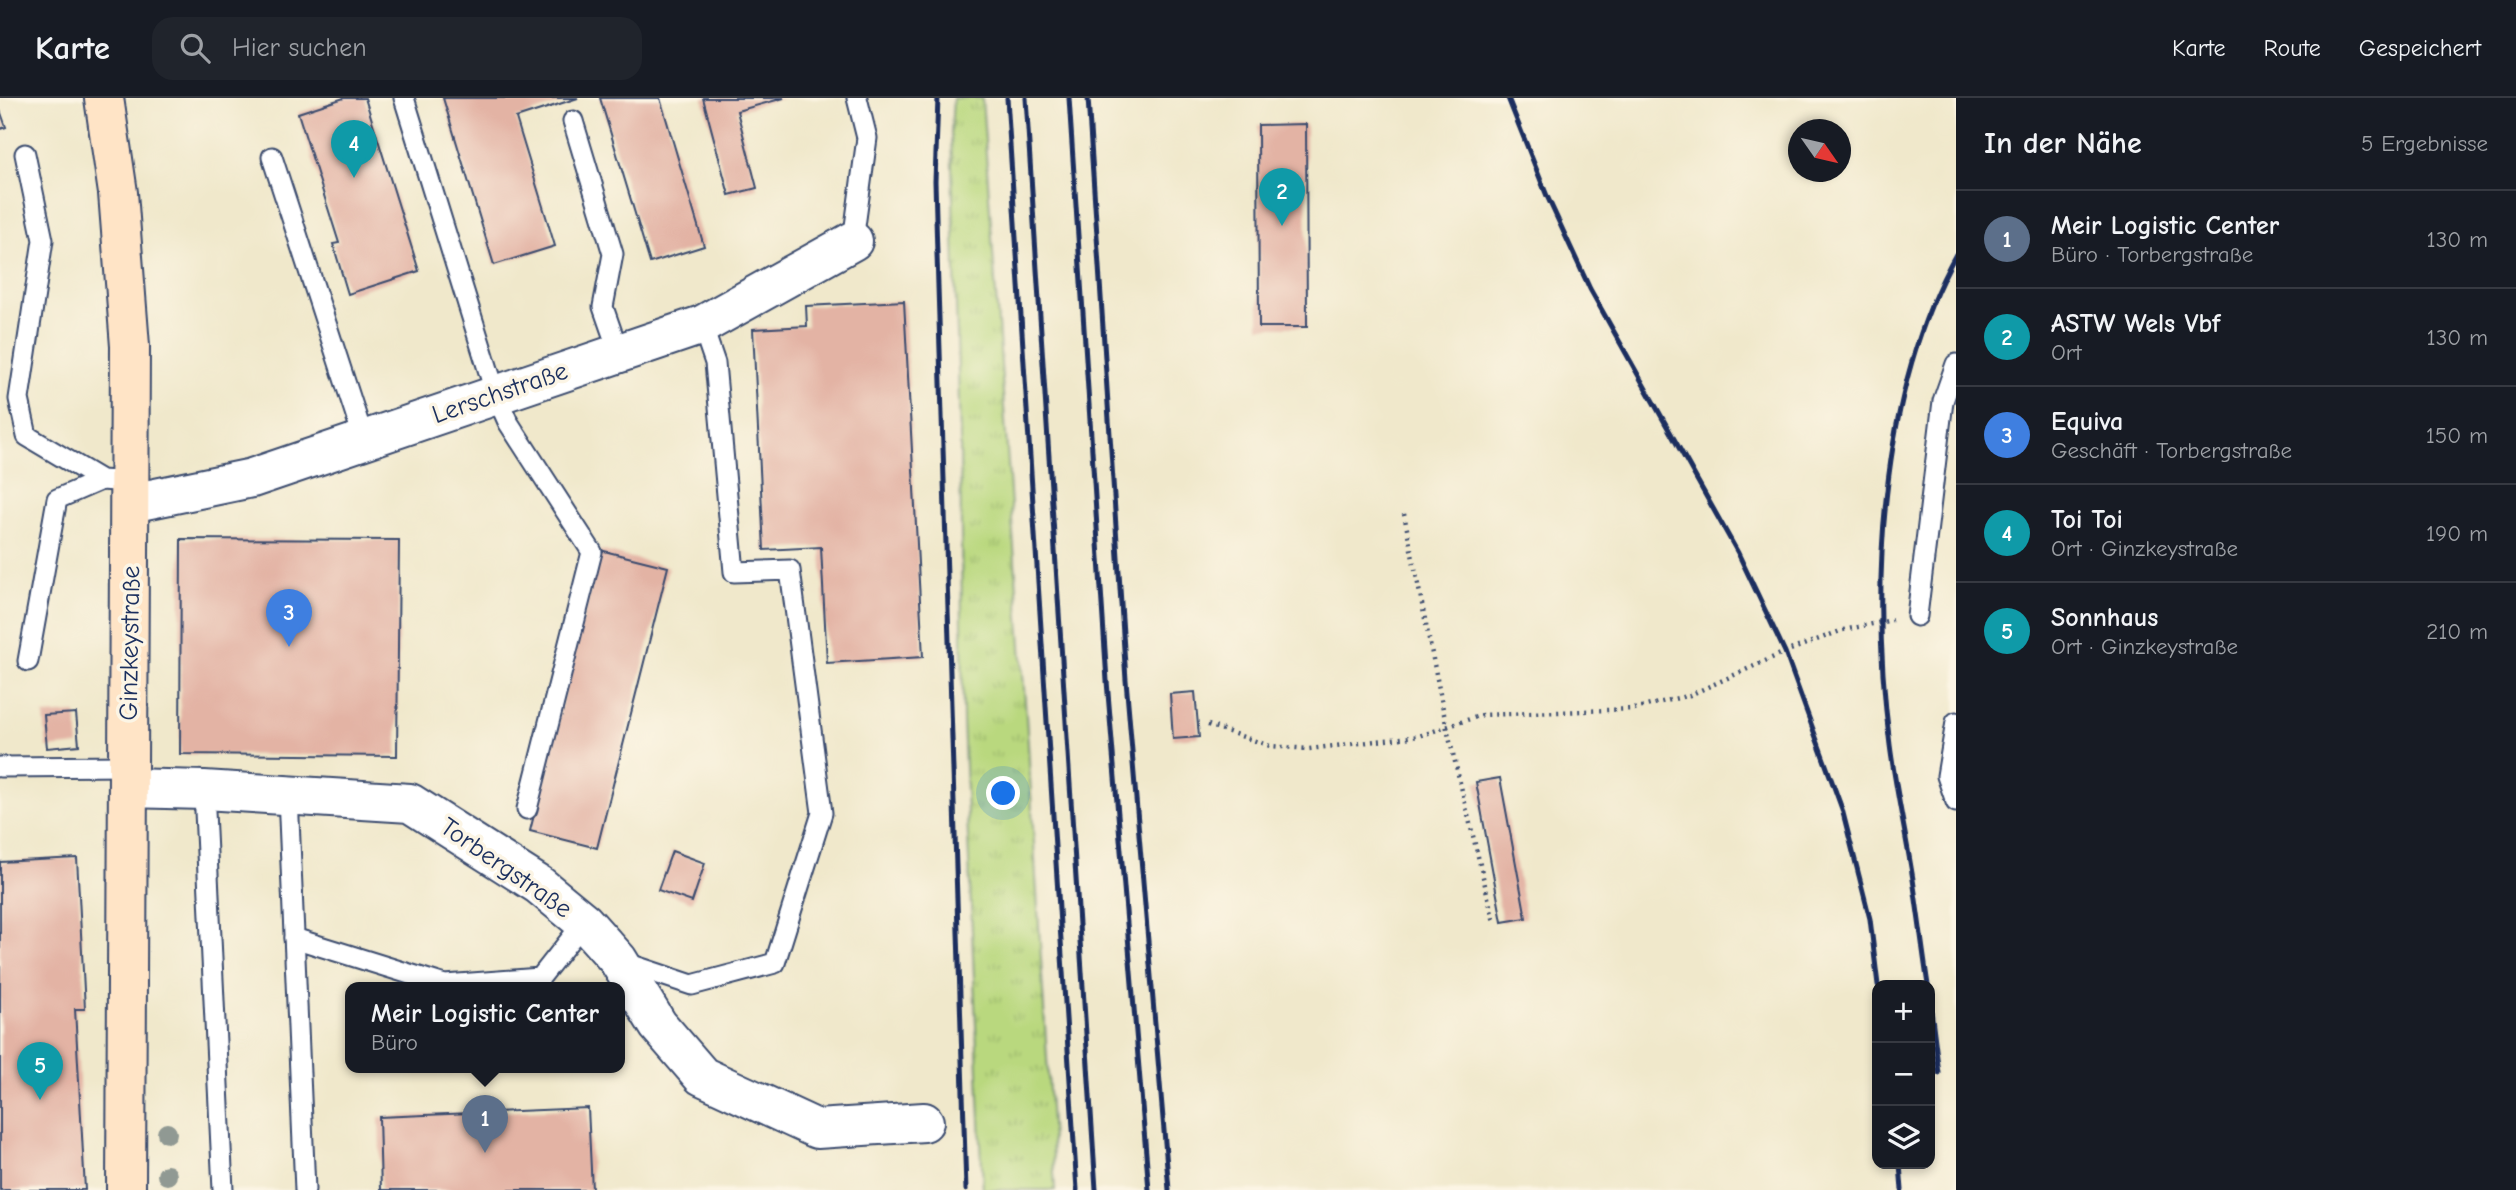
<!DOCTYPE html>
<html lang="de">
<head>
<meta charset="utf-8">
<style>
	:root { --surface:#171b24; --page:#20242c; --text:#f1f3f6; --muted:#9ea1a6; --line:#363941; --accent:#d690ce }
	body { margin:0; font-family:"Comic Neue",sans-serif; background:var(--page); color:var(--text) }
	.controls { position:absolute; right:21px; bottom:21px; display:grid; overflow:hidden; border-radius:14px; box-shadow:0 4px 10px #0003 }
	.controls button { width:63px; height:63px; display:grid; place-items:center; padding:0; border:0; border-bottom:2px solid var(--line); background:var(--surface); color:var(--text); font:35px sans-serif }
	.compass { position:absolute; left:1788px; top:21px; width:63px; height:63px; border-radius:50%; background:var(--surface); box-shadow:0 4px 10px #0003; rotate:124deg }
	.you { position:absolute; left:1004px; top:696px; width:24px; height:24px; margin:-18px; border:5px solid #fff; border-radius:50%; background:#1a73e8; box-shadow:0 0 0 10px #1a73e833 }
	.badge { display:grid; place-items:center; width:46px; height:46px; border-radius:50%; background:var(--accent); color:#fff; font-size:23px; font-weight:700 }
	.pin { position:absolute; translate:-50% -58px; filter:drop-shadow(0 2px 4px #0008) }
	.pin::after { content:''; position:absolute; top:37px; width:24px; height:21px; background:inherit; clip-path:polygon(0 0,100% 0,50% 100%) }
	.popup { position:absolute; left:345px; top:884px; width:280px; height:91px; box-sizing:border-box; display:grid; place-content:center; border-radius:14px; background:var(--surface); filter:drop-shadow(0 2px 5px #0005); font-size:23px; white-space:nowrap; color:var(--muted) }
	.popup b { font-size:26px; color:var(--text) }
	.popup::after { content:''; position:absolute; left:50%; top:100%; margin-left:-14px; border:14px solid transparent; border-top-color:var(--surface) }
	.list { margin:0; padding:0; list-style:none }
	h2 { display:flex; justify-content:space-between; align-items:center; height:91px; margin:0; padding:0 28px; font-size:30px }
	h2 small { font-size:23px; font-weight:400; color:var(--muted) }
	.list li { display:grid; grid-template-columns:46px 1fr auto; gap:21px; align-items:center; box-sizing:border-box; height:98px; padding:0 28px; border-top:2px solid var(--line) }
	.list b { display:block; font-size:26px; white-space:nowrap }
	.list p { margin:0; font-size:23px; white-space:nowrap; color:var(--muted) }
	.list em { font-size:23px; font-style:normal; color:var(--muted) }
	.icon { flex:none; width:38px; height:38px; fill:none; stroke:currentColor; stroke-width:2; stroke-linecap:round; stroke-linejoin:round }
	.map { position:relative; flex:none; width:1956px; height:1092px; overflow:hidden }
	header { display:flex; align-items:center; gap:42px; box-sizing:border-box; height:98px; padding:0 35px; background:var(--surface); border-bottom:2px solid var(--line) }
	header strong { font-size:33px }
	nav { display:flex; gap:38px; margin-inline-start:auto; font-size:24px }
	.search { width:490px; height:63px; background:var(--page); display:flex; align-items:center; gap:18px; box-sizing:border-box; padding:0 24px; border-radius:21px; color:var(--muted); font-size:26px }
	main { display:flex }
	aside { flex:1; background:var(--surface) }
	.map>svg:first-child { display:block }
	.grass { fill:url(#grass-tufts); stroke:#6a846e; stroke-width:2 }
	.building { fill:#e3b3a4 }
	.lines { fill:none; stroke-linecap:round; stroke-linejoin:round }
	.lane-casing { stroke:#3b4b6e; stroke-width:23 }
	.street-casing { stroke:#3b4b6e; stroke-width:42 }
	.secondary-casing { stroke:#3b4b6e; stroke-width:42 }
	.path { stroke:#3b4b6e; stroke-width:4.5; stroke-dasharray:2 5; stroke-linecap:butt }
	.lane { stroke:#fff; stroke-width:19 }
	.street { stroke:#fff; stroke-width:38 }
	.secondary { stroke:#ffe4c6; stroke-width:38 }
	.rail { stroke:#1b2f5e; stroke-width:5 }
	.tree { fill:#909993 }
	.labels { text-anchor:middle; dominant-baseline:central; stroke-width:7; stroke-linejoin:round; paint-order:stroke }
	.street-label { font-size:26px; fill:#1b2f5e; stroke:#fcf5e5 }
</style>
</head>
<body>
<header>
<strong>Karte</strong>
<div class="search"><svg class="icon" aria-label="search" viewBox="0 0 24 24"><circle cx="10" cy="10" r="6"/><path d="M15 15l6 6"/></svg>Hier suchen</div>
<nav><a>Karte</a><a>Route</a><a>Gespeichert</a></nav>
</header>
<main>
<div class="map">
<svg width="1956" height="1092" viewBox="0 0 1956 1092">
	<defs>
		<pattern id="grass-tufts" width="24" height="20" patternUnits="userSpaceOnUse" patternTransform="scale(1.75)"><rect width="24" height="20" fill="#b9d87e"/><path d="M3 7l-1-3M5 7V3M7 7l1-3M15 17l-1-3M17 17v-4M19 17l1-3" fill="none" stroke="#9eba6f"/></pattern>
	</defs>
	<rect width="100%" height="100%" fill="#fcf5e5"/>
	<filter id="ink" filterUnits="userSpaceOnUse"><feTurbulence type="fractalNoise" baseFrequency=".0143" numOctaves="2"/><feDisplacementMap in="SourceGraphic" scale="14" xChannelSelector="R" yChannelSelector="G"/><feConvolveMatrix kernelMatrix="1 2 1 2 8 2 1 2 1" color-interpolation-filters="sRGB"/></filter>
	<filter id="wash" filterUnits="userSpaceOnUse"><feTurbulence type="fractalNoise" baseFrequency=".00686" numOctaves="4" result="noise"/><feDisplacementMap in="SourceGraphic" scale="28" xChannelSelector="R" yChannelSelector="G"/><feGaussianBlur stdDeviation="1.57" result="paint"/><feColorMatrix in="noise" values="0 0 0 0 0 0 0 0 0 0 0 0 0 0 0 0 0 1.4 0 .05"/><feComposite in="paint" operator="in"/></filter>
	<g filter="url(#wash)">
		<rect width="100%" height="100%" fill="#f0e8cb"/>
		<!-- grass -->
		<path class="grass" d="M953,0H982L1028,646L1055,1092H983L963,622L960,340L951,35Z"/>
		<g id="blocks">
			<!-- building -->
			<g class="building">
				<path d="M344,0H365L419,173L348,196L333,146L339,145L298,15Z"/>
				<path d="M443,0H578L516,20L555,148L494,167Z"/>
				<path d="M600,0H660L704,148L650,165Z"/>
				<path d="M703,0H784L737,13L757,90L729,97Z"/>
				<path d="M0,12L6,29L0,31Z"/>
				<path d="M1306,26L1307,229H1259L1258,27Z"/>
				<path d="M904,203L923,559L827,565L821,449L764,452L753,231L807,228L806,208Z"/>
				<path d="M181,441L399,442L397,658L180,656Z"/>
				<path d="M600,452L668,469L597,750L530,733Z"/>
				<path d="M1195,594L1199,639L1173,641L1170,596Z"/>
				<path d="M76,615L79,647L47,650L44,617Z"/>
				<path d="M1500,680L1526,820L1502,824L1476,684Z"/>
				<path d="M672,753L705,765L692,804L658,792Z"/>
				<path d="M77,760L85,911H75L85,1092H0V764Z"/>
				<path d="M588,1010L592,1092H381L379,1019Z"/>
			</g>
		</g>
	</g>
	<g filter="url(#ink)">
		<use href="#blocks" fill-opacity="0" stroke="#3b4b6e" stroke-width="2"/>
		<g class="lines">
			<defs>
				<g id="lane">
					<path d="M404,0L496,297L508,324L592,454L527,711"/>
					<path d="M573,23L613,156L603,209L619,255"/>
					<path d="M25,56L43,142L19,301L27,338L101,382L131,384"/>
					<path d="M272,59L364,342"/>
					<path d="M853,143L867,40L857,0"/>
					<path d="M1917,518L1943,303L1956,266"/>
					<path d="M28,563L57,401L101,382"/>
					<path d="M1956,624L1947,678L1956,704"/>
					<path d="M0,669L129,668"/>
					<path d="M204,692L223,1092"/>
					<path d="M288,697L305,1092"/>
					<path d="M294,840L445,887L540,880L584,824"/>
					<path d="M623,864L692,887L775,865L822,715L790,472L734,474L715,265L702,227"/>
				</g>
				<g id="street">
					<path d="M131,405L252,380L702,227L853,143"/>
					<path d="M128,690L204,692L410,705L539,787L584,824L618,862L658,927L702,978L817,1031L924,1024"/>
				</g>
				<path id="secondary" d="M104,0L118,95L130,248L126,1092"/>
			</defs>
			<!-- lane casing -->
			<use href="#lane" class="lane-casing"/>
			<!-- street casing -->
			<use href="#street" class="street-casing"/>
			<!-- secondary casing -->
			<use href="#secondary" class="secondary-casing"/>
			<!-- path -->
			<g class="path">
				<path d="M1404,416L1447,631L1494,824"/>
				<path d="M1208,627L1270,648L1309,651L1419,638L1482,617L1634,611L1690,597L1785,554L1843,532L1892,522"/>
			</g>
			<!-- lane -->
			<use href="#lane" class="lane"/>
			<!-- street -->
			<use href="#street" class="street"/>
			<!-- secondary -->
			<use href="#secondary" class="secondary"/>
			<!-- rail -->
			<g class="rail">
				<path d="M938,0L935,83L937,156L966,1092"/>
				<path d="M1007,0L1077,1092"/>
				<path d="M1026,0L1096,1092"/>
				<path d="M1069,0L1107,583L1149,1092"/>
				<path d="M1088,0L1126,582L1169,1092"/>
				<path d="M1508,0L1547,98L1590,191L1738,455L1785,554L1842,711L1870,821L1878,887"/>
				<path d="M1928,887C1923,854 1919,821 1914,788C1907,741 1896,694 1890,647C1870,494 1879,294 1956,156"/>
				<path d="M1930,904L1939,975"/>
				<path d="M1900,1066L1902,1092"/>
			</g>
		</g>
		<!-- trees -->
		<g class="tree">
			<circle cx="167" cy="1035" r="10"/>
			<circle cx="167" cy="1077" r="10"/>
		</g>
	</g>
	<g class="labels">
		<!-- street labels -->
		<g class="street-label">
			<text transform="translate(500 295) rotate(-19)">Lerschstraße</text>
			<text transform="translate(130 545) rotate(-89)">Ginzkeystraße</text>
			<text transform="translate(506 770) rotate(35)">Torbergstraße</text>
		</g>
	</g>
</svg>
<div class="controls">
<button>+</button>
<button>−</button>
<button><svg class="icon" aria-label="layers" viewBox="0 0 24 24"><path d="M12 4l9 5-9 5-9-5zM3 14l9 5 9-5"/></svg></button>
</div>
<svg class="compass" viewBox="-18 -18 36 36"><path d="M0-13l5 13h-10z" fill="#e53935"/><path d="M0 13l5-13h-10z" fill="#9ea1a6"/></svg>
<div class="you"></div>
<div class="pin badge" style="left:485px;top:1055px;background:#5c6f8a">1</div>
<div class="popup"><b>Meir Logistic Center</b>Büro</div>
<div class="pin badge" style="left:1282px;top:128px;background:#0f9aa8">2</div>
<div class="pin badge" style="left:289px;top:549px;background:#3f7fe0">3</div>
<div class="pin badge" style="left:354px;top:80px;background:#0f9aa8">4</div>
<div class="pin badge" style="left:40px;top:1002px;background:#0f9aa8">5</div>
</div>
<aside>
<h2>In der Nähe<small>5 Ergebnisse</small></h2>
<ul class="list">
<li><span class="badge" style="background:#5c6f8a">1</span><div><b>Meir Logistic Center</b><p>Büro · Torbergstraße</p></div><em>130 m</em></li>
<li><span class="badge" style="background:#0f9aa8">2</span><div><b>ASTW Wels Vbf</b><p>Ort</p></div><em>130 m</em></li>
<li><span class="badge" style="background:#3f7fe0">3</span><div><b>Equiva</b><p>Geschäft · Torbergstraße</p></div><em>150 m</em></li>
<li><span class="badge" style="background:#0f9aa8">4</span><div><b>Toi Toi</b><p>Ort · Ginzkeystraße</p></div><em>190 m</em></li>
<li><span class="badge" style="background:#0f9aa8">5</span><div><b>Sonnhaus</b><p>Ort · Ginzkeystraße</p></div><em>210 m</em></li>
</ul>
</aside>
</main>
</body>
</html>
